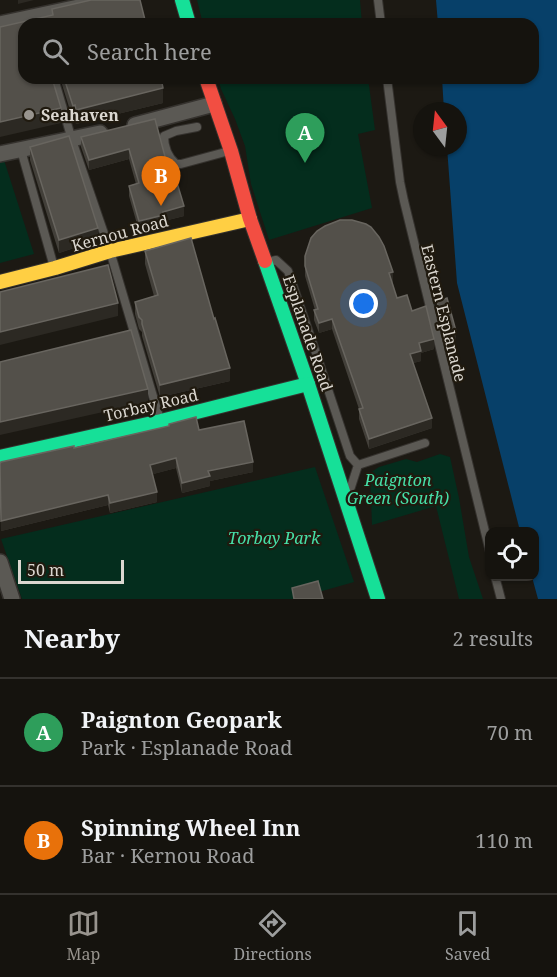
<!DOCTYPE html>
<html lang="en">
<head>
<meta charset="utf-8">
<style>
	:root { --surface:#15130e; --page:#1e1c17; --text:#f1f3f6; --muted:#9d9e9e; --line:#34322e; --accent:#98948e }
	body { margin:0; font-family:"Noto Serif",serif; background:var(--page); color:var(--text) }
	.controls { position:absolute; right:18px; bottom:18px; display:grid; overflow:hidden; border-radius:12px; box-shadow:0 2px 4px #0004 }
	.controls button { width:54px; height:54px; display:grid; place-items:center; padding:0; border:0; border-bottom:2px solid var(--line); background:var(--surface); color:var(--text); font:30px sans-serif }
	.compass { position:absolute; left:413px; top:102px; width:54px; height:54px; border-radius:50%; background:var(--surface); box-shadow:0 2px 4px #0004; rotate:345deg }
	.scale { position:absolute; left:18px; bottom:15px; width:106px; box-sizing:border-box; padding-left:6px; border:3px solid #dbd7d0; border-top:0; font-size:16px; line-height:21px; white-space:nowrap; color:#dbd7d0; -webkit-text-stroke:4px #201a0f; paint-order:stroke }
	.you { position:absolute; left:364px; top:304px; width:21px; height:21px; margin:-15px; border:4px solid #fff; border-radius:50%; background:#1a73e8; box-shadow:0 0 0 9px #1a73e833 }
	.badge { display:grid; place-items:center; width:39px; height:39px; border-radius:50%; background:var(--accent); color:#fff; font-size:20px; font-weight:700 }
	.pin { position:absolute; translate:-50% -50px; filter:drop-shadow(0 2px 3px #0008) }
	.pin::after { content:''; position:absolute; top:32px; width:21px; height:18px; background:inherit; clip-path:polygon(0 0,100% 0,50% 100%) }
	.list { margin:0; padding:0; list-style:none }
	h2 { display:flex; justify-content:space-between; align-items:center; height:78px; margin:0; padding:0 24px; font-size:26px }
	h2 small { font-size:20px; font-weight:400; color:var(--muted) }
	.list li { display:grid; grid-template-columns:39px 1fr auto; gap:18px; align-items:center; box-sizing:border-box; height:108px; padding:0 24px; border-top:2px solid var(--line) }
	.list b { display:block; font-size:22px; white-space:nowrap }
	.list p { margin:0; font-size:20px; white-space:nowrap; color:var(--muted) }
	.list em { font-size:20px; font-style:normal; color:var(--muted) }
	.icon { flex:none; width:33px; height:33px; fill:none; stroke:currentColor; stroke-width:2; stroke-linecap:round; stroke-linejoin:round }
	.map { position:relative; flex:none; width:557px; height:599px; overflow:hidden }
	.search { position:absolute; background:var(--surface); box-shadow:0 2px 4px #0004; left:18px; right:18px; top:18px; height:66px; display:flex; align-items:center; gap:15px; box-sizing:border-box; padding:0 21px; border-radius:18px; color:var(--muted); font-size:22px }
	.sheet { height:294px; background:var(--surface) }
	nav { display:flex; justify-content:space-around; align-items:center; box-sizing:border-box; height:84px; border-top:2px solid var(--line); background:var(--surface); font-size:16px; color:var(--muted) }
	nav a { display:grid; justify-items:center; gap:3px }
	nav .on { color:var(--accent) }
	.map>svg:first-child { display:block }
	.green { fill:#042d1d }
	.water { fill:#074069 }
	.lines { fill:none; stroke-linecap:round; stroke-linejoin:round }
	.lane-casing { stroke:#35322e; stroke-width:10 }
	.street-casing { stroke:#35322e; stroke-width:18 }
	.fast-casing { stroke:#35322e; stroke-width:16 }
	.slow-casing { stroke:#35322e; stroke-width:16 }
	.jam-casing { stroke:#35322e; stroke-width:16 }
	.lane { stroke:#5b5954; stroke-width:8 }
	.street { stroke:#5b5954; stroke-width:15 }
	.fast { stroke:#16e098; stroke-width:14 }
	.slow { stroke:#ffcf43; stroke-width:14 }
	.jam { stroke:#f24e42; stroke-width:14 }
	.wall { fill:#423f39 }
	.shaded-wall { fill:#2c2923 }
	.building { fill:#53504a; stroke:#68655f; stroke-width:1.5 }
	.poi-dot { fill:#98948e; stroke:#201a0f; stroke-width:2 }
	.labels { text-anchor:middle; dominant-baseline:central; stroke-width:4.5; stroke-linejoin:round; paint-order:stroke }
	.poi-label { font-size:16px; font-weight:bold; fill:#dbd7d0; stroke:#201a0f; text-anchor:start }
	.street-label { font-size:16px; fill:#dbd7d0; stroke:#201a0f }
	.park-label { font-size:16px; font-style:italic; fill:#46e0a8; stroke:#201a0f }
</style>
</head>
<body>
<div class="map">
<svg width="557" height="599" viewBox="0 0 557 599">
	<rect width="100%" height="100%" fill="#1c1913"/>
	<!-- green -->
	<g class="green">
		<path d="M197,0H360L362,24H203Z"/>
		<path d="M218,78H368L375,130L358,134L372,208L269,240L251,184L245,146L235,119L221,89Z"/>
		<path d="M4,160L34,254L0,263V161Z"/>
		<path d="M440,454L450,457L459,498L469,557L483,599H459L436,506L372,525L370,473L379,467L406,459L417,462Z"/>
		<path d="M315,467L354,582L294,599H22L1,539Z"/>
	</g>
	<!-- water -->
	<path class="water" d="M436,0H557V599H538L532,577L534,576V532L520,531L457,283L447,147H458V111H444L442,78H533V24H438Z"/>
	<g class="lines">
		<defs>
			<g id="lane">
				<path d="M378,0L381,24"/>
				<path d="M54,78L72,140L110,251L160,420"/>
				<path d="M387,78L400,182L404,201L490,552"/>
				<path d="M197,127L176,131L164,136C164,146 168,157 176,164H181L229,151"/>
				<path d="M21,150L54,267"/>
				<path d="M268,262L276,260L288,271L316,353L350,456L358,465L349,493"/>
				<path d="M358,465L425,443"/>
				<path d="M495,576L501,599"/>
			</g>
			<g id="street">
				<path d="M0,24L111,0"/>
				<path d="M135,125L214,104"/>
				<path d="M0,154L100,133"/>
				<path d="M0,562L12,599"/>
			</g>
			<g id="fast">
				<path d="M182,0L189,24"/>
				<path d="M265,261L308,384L378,599"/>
				<path d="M0,457L161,421L308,384"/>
			</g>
			<path id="slow" d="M0,282L55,268L110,251L250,219"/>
			<path id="jam" d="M206,78L231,151L250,219L265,261"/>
		</defs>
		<!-- lane casing -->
		<use href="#lane" class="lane-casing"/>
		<!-- street casing -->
		<use href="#street" class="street-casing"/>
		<!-- fast casing -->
		<use href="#fast" class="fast-casing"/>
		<!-- slow casing -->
		<use href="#slow" class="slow-casing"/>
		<!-- jam casing -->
		<use href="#jam" class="jam-casing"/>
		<!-- lane -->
		<use href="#lane" class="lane"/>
		<!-- street -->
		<use href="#street" class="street"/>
		<!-- fast -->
		<use href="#fast" class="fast"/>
		<!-- slow -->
		<use href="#slow" class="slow"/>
		<!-- jam -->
		<use href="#jam" class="jam"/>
	</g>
	<!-- wall -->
	<g class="wall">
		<path d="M60,78H161L163,103L76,124L75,120H73Z"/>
		<path d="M155,119L167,164L184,216L164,221V225L139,231L129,196V186L136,184L129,159L89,170L81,147V137Z"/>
		<path d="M30,147L98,240L59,253L30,160Z"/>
		<path d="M145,251L230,381L160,397L142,336V332L139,329L135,314V302L154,296L145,264Z"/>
		<path d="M305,256L393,282H392L397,298L412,311L434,349L421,353V361L413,363L432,428L369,449L359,419V409L332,329L319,333L314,320V310H315L305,276Z"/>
		<path d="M437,302L456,341L445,345L437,312Z"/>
		<path d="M199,430L253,472L210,481V486L182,493L176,468L153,474L157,502L110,513L108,505L1,531L0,464L74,448Z"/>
	</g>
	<!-- shaded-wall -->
	<g class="shaded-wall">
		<path d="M18,0H34L18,4Z"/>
		<path d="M163,88V103L76,124V110Z"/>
		<path d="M75,105V120H73V106Z"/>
		<path d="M61,108V123L0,137V122Z"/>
		<path d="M129,149V159L89,170V160Z"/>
		<path d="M184,206V216L164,221V225L139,231V221L163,212Z"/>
		<path d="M98,228V240L59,253V240Z"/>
		<path d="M393,272V282L389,283V273Z"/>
		<path d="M118,303V316L0,345V332Z"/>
		<path d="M332,319V329L319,333V323Z"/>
		<path d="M456,331V341L445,345V335Z"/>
		<path d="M434,339V349L421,353V361L410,364V354L419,343Z"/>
		<path d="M230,368V381L160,397V385Z"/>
		<path d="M148,389V402L0,435V422Z"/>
		<path d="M432,418V428L369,449V439Z"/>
		<path d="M176,458V468L150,475V465Z"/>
		<path d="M253,462V472L210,481V486L182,493V483L208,471Z"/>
		<path d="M157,492V502L110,513V503Z"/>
		<path d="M108,495V505L1,531V521Z"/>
	</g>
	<!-- building -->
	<g class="building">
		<path d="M91,0H140L146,24H24V78H52L61,108L0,122V27L53,15L52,9Z"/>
		<path d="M64,78H161L163,88L76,110L75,105L73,106Z"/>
		<path d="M155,119L167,164L171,163L184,206L163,212L164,215L139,221L129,186L139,183L129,149L89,160L81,137Z"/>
		<path d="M69,136L98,228L59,240L30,147Z"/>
		<path d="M340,220H352L366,224L371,227L379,237L384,246L393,272L389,273L397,298L407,295L412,311L426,306L434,339L419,343L421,351L410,354L432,418L369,439L359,409L363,408L332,319L319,323L314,310L318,309L305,266V256L311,238L317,231L325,226Z"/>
		<path d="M191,238L214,319L215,318L230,368L160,385L142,324V320L139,317L135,302L158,295L145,251Z"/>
		<path d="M108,265L118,303L0,332V292Z"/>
		<path d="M447,298L456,331L445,335L437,302Z"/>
		<path d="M131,330L148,389L0,422V362Z"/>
		<path d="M196,417L199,430L244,421L253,462L208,471L210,476L182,483L176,458L150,465L157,492L110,503L108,495L1,521L0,464L1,462L74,446V448L169,426V424Z"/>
		<path d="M318,581L323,599H294L292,588Z"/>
	</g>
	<!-- markers -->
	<circle class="poi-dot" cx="29" cy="115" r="6"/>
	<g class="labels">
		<!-- poi labels -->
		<g class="poi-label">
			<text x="41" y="115">Seahaven</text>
		</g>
		<!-- street labels -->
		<g class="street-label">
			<text transform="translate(120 233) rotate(-15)">Kernou Road</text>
			<text transform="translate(444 313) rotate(76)">Eastern Esplanade</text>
			<text transform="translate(308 333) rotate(71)">Esplanade Road</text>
			<text transform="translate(151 405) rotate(-13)">Torbay Road</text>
		</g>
		<!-- park labels -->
		<g class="park-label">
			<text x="398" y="480">Paignton<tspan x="398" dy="18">Green (South)</tspan></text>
			<text x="274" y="538">Torbay Park</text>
		</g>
	</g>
</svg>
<div class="controls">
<button><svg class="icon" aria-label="locate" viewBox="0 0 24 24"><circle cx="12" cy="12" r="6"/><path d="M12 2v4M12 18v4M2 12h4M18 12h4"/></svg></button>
</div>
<svg class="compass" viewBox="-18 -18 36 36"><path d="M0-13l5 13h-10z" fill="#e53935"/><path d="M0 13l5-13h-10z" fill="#9d9e9e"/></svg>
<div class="scale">50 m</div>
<div class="you"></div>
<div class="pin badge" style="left:305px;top:163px;background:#2e9e5b">A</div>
<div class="pin badge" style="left:161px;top:206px;background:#e8710a">B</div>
<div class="search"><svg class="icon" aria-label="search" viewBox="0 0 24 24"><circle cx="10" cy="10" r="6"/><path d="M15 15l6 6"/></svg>Search here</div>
</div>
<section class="sheet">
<h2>Nearby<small>2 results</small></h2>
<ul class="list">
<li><span class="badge" style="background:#2e9e5b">A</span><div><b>Paignton Geopark</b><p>Park · Esplanade Road</p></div><em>70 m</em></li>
<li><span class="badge" style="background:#e8710a">B</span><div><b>Spinning Wheel Inn</b><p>Bar · Kernou Road</p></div><em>110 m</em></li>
</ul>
</section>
<nav>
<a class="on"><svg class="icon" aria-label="map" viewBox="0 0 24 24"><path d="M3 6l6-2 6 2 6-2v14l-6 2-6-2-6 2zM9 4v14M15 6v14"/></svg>Map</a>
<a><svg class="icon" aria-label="directions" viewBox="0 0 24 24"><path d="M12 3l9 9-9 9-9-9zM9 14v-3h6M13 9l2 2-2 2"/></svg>Directions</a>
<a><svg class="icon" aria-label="saved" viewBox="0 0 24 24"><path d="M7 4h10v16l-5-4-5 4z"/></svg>Saved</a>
</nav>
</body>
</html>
